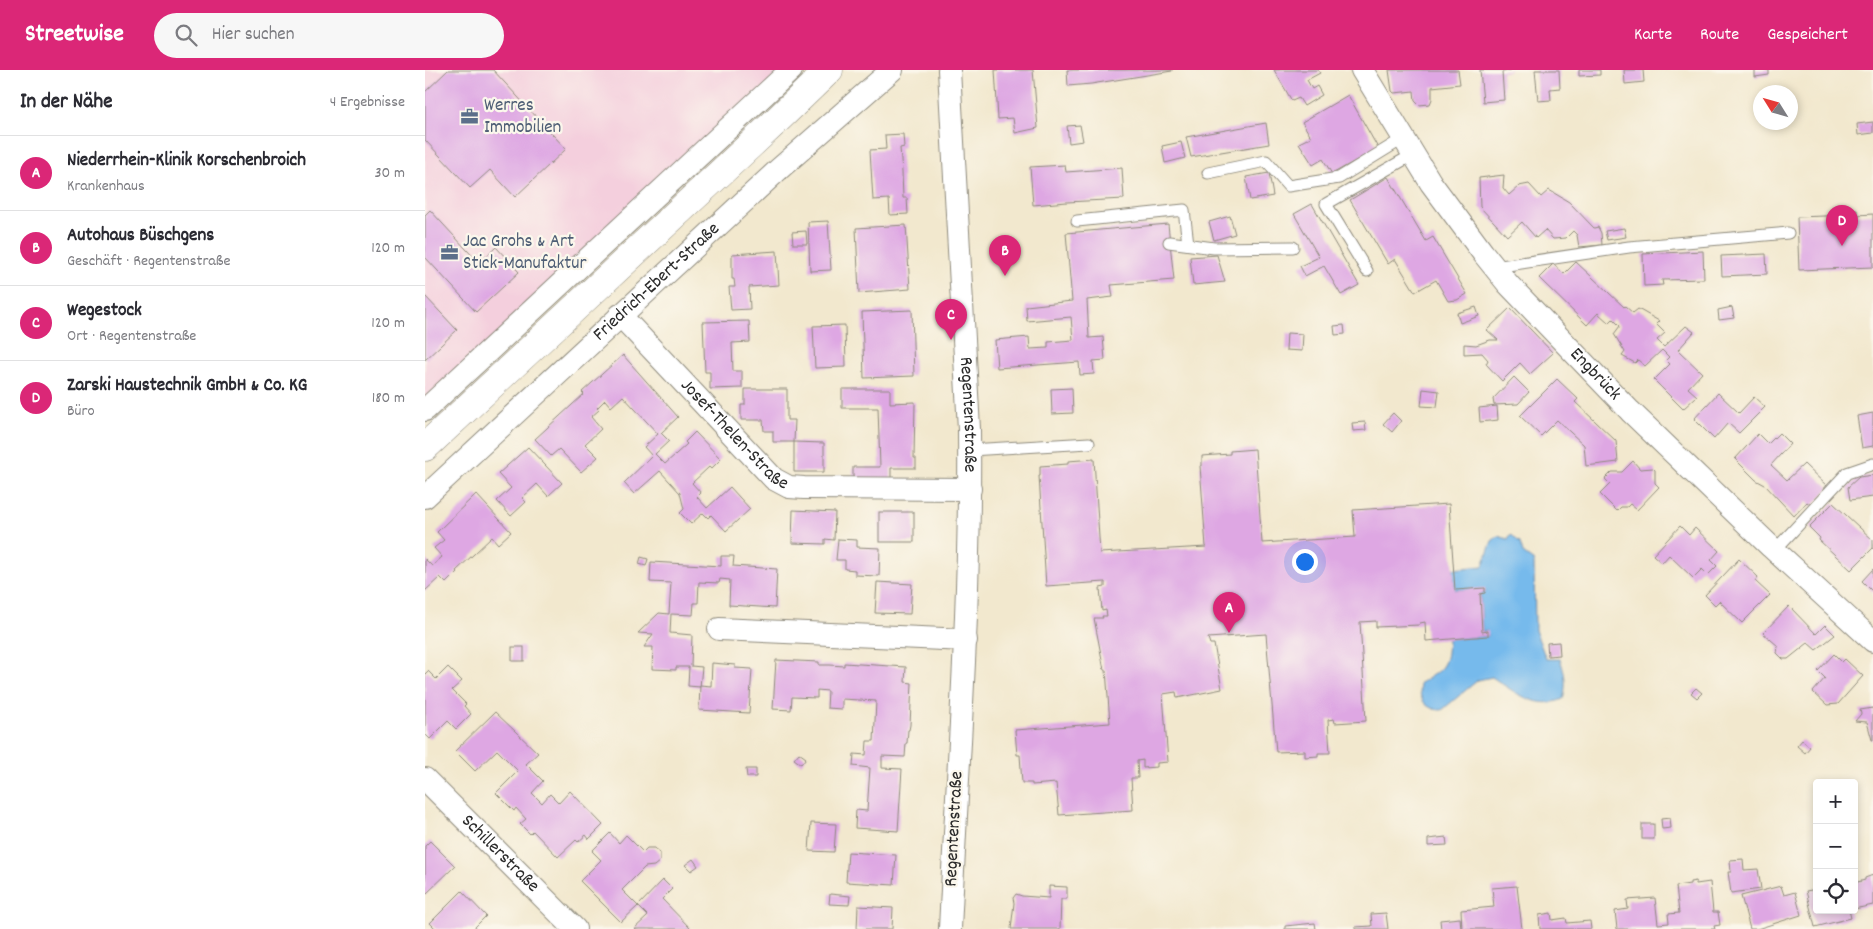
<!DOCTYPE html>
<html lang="de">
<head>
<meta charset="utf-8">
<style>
	:root { --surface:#fff; --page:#f7f7f7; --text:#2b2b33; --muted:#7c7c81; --line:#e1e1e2; --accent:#db2777 }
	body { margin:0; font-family:Dekko,sans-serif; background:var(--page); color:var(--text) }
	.controls { position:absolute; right:15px; bottom:15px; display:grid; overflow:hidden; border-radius:5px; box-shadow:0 2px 8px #0003 }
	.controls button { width:45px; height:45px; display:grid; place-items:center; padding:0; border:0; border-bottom:1px solid var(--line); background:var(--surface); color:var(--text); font:25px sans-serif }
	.compass { position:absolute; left:1328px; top:15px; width:45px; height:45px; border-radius:50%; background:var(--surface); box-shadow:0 2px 8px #0003; rotate:307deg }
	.you { position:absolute; left:879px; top:491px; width:18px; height:18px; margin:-12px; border:4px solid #fff; border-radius:50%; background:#1a73e8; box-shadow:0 0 0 8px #1a73e833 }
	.badge { display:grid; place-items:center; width:32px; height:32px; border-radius:50%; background:var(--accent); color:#fff; font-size:16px; font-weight:700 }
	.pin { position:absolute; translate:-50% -41px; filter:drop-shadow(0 1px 2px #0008) }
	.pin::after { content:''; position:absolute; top:26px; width:18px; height:15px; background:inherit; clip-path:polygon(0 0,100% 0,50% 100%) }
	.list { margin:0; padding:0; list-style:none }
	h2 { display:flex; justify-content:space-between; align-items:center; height:65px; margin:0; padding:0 20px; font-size:21px }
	h2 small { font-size:16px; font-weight:400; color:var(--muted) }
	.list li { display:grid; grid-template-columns:32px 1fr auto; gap:15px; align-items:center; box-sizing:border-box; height:75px; padding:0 20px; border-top:1px solid var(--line) }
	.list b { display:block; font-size:19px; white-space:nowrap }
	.list p { margin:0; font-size:16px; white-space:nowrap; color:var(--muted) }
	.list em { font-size:16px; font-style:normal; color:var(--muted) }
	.icon { flex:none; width:28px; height:28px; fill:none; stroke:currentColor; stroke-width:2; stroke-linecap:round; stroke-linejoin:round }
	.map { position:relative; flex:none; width:1448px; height:859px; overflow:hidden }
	header { display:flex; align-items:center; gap:30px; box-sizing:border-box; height:70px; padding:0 25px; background:var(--accent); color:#fff }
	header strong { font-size:24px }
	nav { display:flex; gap:28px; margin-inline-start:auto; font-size:18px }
	.search { width:350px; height:45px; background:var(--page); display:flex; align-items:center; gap:12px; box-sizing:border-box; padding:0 18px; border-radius:28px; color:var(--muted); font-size:19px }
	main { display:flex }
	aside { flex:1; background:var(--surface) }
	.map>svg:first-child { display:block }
	.built { fill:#f4cfdd }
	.water { fill:#76baec; stroke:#50728c }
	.building { fill:#dea7e3 }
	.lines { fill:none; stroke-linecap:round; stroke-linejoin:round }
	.lane-casing { stroke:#8e8a7c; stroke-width:13 }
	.street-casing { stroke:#8e8a7c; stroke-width:24 }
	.primary-casing { stroke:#8e8a7c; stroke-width:29 }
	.lane { stroke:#fff; stroke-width:11 }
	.street { stroke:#fff; stroke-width:22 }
	.primary { stroke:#fff; stroke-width:28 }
	.labels { text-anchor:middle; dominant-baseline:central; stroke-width:4.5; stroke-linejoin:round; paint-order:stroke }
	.service-label { font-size:19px; fill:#4e5e75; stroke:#fbf7ec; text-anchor:start }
	.street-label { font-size:19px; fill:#2b2b2b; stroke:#fbf7ec }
</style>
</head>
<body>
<header>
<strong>Streetwise</strong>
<div class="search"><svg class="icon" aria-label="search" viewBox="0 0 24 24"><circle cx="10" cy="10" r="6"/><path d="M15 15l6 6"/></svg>Hier suchen</div>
<nav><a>Karte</a><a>Route</a><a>Gespeichert</a></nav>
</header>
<main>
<aside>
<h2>In der Nähe<small>4 Ergebnisse</small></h2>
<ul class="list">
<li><span class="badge">A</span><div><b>Niederrhein-Klinik Korschenbroich</b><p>Krankenhaus</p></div><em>30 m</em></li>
<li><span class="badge">B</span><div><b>Autohaus Büschgens</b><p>Geschäft · Regentenstraße</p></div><em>120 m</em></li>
<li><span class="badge">C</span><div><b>Wegestock</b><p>Ort · Regentenstraße</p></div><em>120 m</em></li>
<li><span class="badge">D</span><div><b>Zarski Haustechnik GmbH &amp; Co. KG</b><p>Büro</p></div><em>180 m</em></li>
</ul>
</aside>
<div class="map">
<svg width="1448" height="859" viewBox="0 0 1448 859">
	<rect width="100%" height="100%" fill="#fbf7ec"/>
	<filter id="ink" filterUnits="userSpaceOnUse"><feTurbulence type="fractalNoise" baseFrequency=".02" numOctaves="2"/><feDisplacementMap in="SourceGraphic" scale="10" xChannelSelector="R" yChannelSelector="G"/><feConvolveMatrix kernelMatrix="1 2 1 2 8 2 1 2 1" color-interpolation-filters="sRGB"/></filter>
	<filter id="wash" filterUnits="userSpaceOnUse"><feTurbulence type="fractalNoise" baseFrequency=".0096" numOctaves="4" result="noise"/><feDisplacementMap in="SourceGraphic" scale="20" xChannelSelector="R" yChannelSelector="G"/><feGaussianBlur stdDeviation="1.12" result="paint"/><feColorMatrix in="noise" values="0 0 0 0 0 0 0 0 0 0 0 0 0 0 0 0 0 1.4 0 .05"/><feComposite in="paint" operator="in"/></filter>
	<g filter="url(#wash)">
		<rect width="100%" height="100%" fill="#f2e8ce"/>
		<!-- built -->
		<path class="built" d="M0,0H360L0,334Z"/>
		<!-- water -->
		<path class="water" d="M1086,464L1095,473L1098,483L1109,491L1110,560L1121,589H1135C1140,603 1142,614 1138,629C1112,641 1088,621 1067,607L1053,610L1017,640C1001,640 993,629 995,613C1018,599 1022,597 1023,569L1063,566L1062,561L1057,562L1055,524L1060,523V519L1030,520L1028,499L1058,496L1067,471L1073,466L1083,469Z"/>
		<g id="blocks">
			<!-- building -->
			<g class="building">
				<path d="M23,0H68L141,79L90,127L65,100L45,118L0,70V22Z"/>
				<path d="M570,0H608L613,58L590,63L588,48L573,49Z"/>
				<path d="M642,0H747V1L666,14L643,16Z"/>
				<path d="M849,0H893L895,3L882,10L887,19L892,16L897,25L879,36L874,28L867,31Z"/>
				<path d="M964,0H1033L1035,14L1007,17V29L1005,34L994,35L990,31L989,21L969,23L967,21Z"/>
				<path d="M1055,0H1085V1L1077,2L1079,30L1058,32Z"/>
				<path d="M1110,0H1134L1135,18L1125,19L1126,30L1113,31Z"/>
				<path d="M1154,0H1175V5L1154,6Z"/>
				<path d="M1199,0H1218L1219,12L1200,14Z"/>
				<path d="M1330,0H1344V5L1330,7Z"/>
				<path d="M923,25L953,78L907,104L898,89L888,95L874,73L886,67L877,52Z"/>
				<path d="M1448,52V63L1433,65L1432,54Z"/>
				<path d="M841,53L844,74L766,87L761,67Z"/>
				<path d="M655,55L658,71L644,73L642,56Z"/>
				<path d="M478,64L479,77L475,78L477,102L478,128H482L483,144L465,145L464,129L448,130L445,80L461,79L460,65Z"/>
				<path d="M756,72L760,88L740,93L737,76Z"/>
				<path d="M640,95L641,102L697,98L699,129L642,132L608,135L605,97Z"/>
				<path d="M844,103L848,126L825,130L821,107Z"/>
				<path d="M1079,105L1078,118L1084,125L1094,116L1104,114L1116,127L1124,120L1144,132L1169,158L1173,157L1176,163L1177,175L1154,177L1152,165L1148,161L1141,168L1128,169L1120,160L1111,168L1097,152L1082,166L1055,137L1054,108Z"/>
				<path d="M963,107L1001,171L1008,167L1042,224L1032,230L1023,231L1011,210L990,222L970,189L963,194L925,130Z"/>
				<path d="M887,134L934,215L916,225L899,196L880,206L875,196L894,187L869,144Z"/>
				<path d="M1426,139H1432V145L1448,144V197L1374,200L1372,147L1426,145Z"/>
				<path d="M5,140L54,193L71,177L94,202L51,242L0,187V145Z"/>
				<path d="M805,146L810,164L789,170L784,152Z"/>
				<path d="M403,151L406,200L385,201L383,152Z"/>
				<path d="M743,154L749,210L686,215L688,227L662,230L664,268L678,267L680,290L668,291L669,304L655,305L654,292L572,298L570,270L604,267L605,279L623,278V272L648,270L646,247L602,251L601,236L647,231L641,163Z"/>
				<path d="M481,155L485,219L434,223L431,158Z"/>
				<path d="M1199,158L1201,167L1182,170L1180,161Z"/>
				<path d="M381,161L382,174H368L367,162Z"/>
				<path d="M352,181L354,215L324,217L325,239L306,240L304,217H310L309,209H307V184Z"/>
				<path d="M1278,181L1279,209L1237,210L1238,215L1219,216L1218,184Z"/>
				<path d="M1341,184L1342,204L1297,206L1296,186Z"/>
				<path d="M792,185L800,212L768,215L765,187Z"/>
				<path d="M1151,192L1199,237L1200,236L1208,243L1213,239L1234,251L1231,254L1240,263L1232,270L1239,277L1261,256L1269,262L1253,280L1277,303L1263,318L1272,326L1258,339L1229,310L1245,294L1241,290L1244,287L1237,280L1220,296L1213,290L1210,293L1197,286L1200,282L1189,264L1195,256L1188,249L1184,253L1173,243L1162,255L1114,208L1128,194L1139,204Z"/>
				<path d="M0,226L32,260L0,290Z"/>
				<path d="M1051,237L1054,246L1035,253L1032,243Z"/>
				<path d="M1307,237L1309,248L1294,250L1293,240Z"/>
				<path d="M1085,238L1128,283L1105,304L1095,293L1077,311L1061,294L1063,290L1057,283L1039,284V274L1051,275L1065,270H1073L1062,260Z"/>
				<path d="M487,240L489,306L439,308L437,242Z"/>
				<path d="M324,251L325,272L307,273L308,301H317V318L285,319V302H280L278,252Z"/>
				<path d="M420,255L421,297L390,298L388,256Z"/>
				<path d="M919,255L920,264L910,265L909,256Z"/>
				<path d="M862,263L878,264L877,281L861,280Z"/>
				<path d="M198,285L253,347L236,363L244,371L230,384L240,394L262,374L260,372L270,362L296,389L286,399L284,397L267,413L276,423L272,427L282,438L305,417L325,439L301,461L286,445L283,448L278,443L266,454L255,443L259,439L255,423L235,401L209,424L199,413L227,386L219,377L233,364L198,326L186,337L180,330L172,338L174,340L166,347L176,359L160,374L173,387L156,402L134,379L126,386L110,369L159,324L157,322Z"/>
				<path d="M1089,307L1104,322L1093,334L1069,335L1068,329Z"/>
				<path d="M1132,309L1153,329L1150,332L1191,371L1193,392L1161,396L1159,375L1132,350L1116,366L1095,346Z"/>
				<path d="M647,318L648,343L627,344L626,319Z"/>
				<path d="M320,319H362V350H370L369,372H348V361H339L338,350H316V335H320Z"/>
				<path d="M417,319H465V333L490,332L489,388H491V398H466V412L428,411V397H455L453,338H417Z"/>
				<path d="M998,319L1014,321L1012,337L996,336Z"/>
				<path d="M1293,323L1314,343L1329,327L1340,337L1314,363L1303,353L1289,369L1269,349Z"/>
				<path d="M1072,336L1073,350L1055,352L1054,338Z"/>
				<path d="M968,343L976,351L967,362L958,354Z"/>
				<path d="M1448,343V376L1437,378L1432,346Z"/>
				<path d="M940,352L941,360L928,361L927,353Z"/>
				<path d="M1354,363L1365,374L1346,395L1362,410L1379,394L1404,418L1387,436L1382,432L1369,446L1340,415L1331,410L1310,389L1333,364L1343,374Z"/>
				<path d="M369,372L399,373V402H369Z"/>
				<path d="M103,377L137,413L123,426L112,414L97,428L101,432L86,446L72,431L86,418L73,404Z"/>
				<path d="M830,379L837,473L930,467L928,440L1024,434L1030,520L1060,518V523L1055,524L1057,562L1063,561V566L1001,571L1000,552L995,553L994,555L951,557V551L935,552L941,651L910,653L909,649L903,650L905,683H893V686L880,687V681L851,682L841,564L783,568L785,574H789L797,619L752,628L751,622L738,624L743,692L732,693V697L718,698V690L712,691L713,708H706L708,740L634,745L631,713L607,715V713H597L595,685H592L590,660L685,653L681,600H679L669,548H678L677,546H682L681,540L677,541L676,529L675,518L680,517V512L621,516L614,406H615V396L643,394V391L669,389L675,483L781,477L775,396H777V386L805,384V381Z"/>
				<path d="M1208,391L1215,399L1228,398L1230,400V413L1234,417L1212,440L1205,434L1202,437H1196L1192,441L1175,424L1185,414L1180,409L1187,402H1197Z"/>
				<path d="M1448,405V427L1425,430L1423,417L1434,407Z"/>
				<path d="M51,424L86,462L73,474L67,467L31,501L32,502L21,513L15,507L0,521V489L7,496L17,487L9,478L19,470L12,462Z"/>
				<path d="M1408,433L1448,470V478L1426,500L1394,470L1395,468L1384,457Z"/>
				<path d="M368,440L410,442L409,470L400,469V474L367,473Z"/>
				<rect x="454" y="442" width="35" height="30"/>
				<path d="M1255,456L1264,465L1270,458L1294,481L1286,490L1292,496L1283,505L1277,499L1268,508L1244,485L1237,493L1228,485Z"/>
				<path d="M413,469L432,470V477L455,478L454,506L430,505V500L420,499V490H411Z"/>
				<path d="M296,486H309L308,496L352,499L350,538L304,535L305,510L295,509L294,513L274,512L273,533H269L268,545L246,544L245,563L267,565L266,596L277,597L275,617L263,616L264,597H251V600L227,599L228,577H219L228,564L213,563L234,543L244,544L246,513L225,512L226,492L296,496Z"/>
				<path d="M216,487L223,489L221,496L214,494Z"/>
				<path d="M1314,489L1333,507L1330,511L1345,525L1317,553L1294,531L1290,535L1280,525Z"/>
				<path d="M1448,499V522L1437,511Z"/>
				<path d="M452,512L487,514L485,544L450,543Z"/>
				<path d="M1364,536L1391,564L1400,555L1410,565L1391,580L1383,573L1363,589H1358L1352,583L1353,576L1338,563Z"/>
				<path d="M1134,572L1135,585L1123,586L1122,573Z"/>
				<rect x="87" y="577" width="12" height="14"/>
				<path d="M1409,584L1417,592L1420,589L1438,606L1413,634L1402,635L1388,622L1400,608L1393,601Z"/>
				<path d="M351,590L394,592V595H405L419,596V593L481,597L480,612L487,613L485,655L484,660H483L482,673H481L480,687L457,686V698L477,699L473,761L430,758L431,740L442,741L445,698L428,696L429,684L441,685L442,671H449L451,631L417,629V639L402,638L403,621L392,620V628L367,627L366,640L348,639Z"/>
				<path d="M287,593L310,595V598L327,599L324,643L274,640L275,615L286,616Z"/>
				<path d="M23,597L37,611L27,620L41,634L39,636L46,644L31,659L23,651L5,669L0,664V604L3,601L11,609Z"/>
				<path d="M1271,618L1277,623L1272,628L1266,623Z"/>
				<path d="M1448,638V670H1447L1442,652L1430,651L1436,644L1435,640Z"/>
				<path d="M70,642L113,683L101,694L118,711L107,723L117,733L125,724L134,733L145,721L178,755L164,769L161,765L153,772L151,770L133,787L108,761L105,764L95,754L101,749L91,738L89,741L71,723L93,701L72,680L50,701L30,681Z"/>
				<path d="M1377,670L1385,677L1380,683L1372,676Z"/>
				<path d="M374,683L381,688L376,694L369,689Z"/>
				<path d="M321,699H331V707H322Z"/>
				<path d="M1245,748L1246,758L1237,759L1236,749Z"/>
				<path d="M386,753L411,754L409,782L384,781Z"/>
				<rect x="1217" y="754" width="12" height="15"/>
				<path d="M185,763L194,773L201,765L218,782L222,778H229L235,783V791L229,796L220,797L197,820L213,836L238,810L247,819L237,829L266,859H209L223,846L213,836L196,852L155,811L176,790L167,781Z"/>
				<path d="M1021,767L1022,775L1003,776V769Z"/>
				<path d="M5,771L30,796L0,825V776Z"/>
				<path d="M423,782L471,785L469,815L421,812Z"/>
				<path d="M268,789L273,796L266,801L260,795Z"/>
				<path d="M1318,789L1319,800L1333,799L1336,819L1306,823L1303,802H1306L1305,790Z"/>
				<path d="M1448,805V835L1429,839V813L1440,810V808Z"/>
				<path d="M1271,811V814L1285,812L1288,842H1293L1295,855L1289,856L1290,859H1192L1190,841L1203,839L1202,830L1230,828L1233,854L1244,853L1243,844L1254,843L1251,816L1265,814V812Z"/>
				<path d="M624,816L642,817V829H636L635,859H586L589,833L588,828L591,824L597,826L624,828Z"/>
				<path d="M1092,816L1097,859H1037L1036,840L1069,837L1067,818Z"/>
				<path d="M1356,816L1359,825L1370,822L1376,845L1332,859H1325L1316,826Z"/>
				<path d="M1392,819V840H1424L1426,848L1390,857L1381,821Z"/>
				<path d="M37,821L61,846L50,857L51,859H11L5,853Z"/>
				<path d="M405,824L425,826L424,835L404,834Z"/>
				<path d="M433,836L468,838L467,859H432Z"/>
				<path d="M961,843L963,859H930V857L947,856L946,844Z"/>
				<path d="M1126,843L1127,850L1141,848L1142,853L1165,851L1166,859H1115L1114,845Z"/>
				<path d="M1035,848L1036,859H1016L1015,850Z"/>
				<path d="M890,853L891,859H860V856Z"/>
			</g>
		</g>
	</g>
	<g filter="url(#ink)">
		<use href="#blocks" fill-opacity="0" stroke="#8e8a7c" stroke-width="1"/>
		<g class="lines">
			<defs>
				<g id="lane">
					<path d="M783,103L841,91L863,116L914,108L979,68"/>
					<path d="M652,151L759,140L763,174"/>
					<path d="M744,172L789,178L868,177"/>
					<path d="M1069,197L1204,177L1363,163"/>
					<path d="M942,201L901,134L989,84"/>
					<path d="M545,380L664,373"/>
					<path d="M1350,480L1422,403L1448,394"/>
				</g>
				<g id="street">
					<path id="s1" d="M524,0L544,359C546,526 533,692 525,859"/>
					<path id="s2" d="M937,0L1006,113L1058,183L1083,214L1205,341L1346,477L1448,571"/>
					<path id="s3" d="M195,245L349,409L364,417L379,418L545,419"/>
					<path d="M0,340L366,0"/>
					<path id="s4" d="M0,427L353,100L467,0"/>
					<path d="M294,559L541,570"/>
					<path id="s5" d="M0,709L150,859"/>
				</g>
				<path id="primary" d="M0,377L348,54L404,0"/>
			</defs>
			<!-- lane casing -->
			<use href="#lane" class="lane-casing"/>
			<!-- street casing -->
			<use href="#street" class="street-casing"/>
			<!-- primary casing -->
			<use href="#primary" class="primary-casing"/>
			<!-- lane -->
			<use href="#lane" class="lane"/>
			<!-- street -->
			<use href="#street" class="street"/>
			<!-- primary -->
			<use href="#primary" class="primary"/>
		</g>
	</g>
	<!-- icons -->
	<defs>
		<symbol id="office-bare" viewBox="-9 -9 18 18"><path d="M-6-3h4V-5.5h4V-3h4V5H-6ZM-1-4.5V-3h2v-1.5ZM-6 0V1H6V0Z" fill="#5c6f8a" stroke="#fbf7ec" stroke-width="2.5" paint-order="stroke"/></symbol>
	</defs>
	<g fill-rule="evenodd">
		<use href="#office-bare" x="32" y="34" width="25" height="25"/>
		<use href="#office-bare" x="12" y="170" width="25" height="25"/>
	</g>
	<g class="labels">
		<!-- service labels -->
		<g class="service-label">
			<text x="59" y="36">Werres<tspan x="59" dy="22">Immobilien</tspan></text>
			<text x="38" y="172">Jac Grohs &amp; Art<tspan x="38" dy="22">Stick-Manufaktur</tspan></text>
		</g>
		<!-- street labels -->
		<g class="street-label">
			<text stroke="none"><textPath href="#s4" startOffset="316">Friedrich-Ebert-Straße</textPath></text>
			<text stroke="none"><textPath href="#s2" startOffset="385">Engbrück</textPath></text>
			<text stroke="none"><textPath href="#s1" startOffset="345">Regentenstraße</textPath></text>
			<text stroke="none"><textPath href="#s3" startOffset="166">Josef-Thelen-Straße</textPath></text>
			<text transform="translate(530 759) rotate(-87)">Regentenstraße</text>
			<text stroke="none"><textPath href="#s5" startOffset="106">Schillerstraße</textPath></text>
		</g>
	</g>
</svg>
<div class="controls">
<button>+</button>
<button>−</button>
<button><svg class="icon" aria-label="locate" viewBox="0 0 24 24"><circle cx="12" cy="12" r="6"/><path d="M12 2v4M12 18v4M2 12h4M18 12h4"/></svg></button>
</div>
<svg class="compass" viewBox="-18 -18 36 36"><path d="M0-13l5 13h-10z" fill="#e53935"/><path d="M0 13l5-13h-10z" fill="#7c7c81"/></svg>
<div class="you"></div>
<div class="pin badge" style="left:804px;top:563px">A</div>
<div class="pin badge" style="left:580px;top:206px">B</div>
<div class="pin badge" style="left:526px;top:270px">C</div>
<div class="pin badge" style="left:1417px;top:176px">D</div>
</div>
</main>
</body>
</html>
